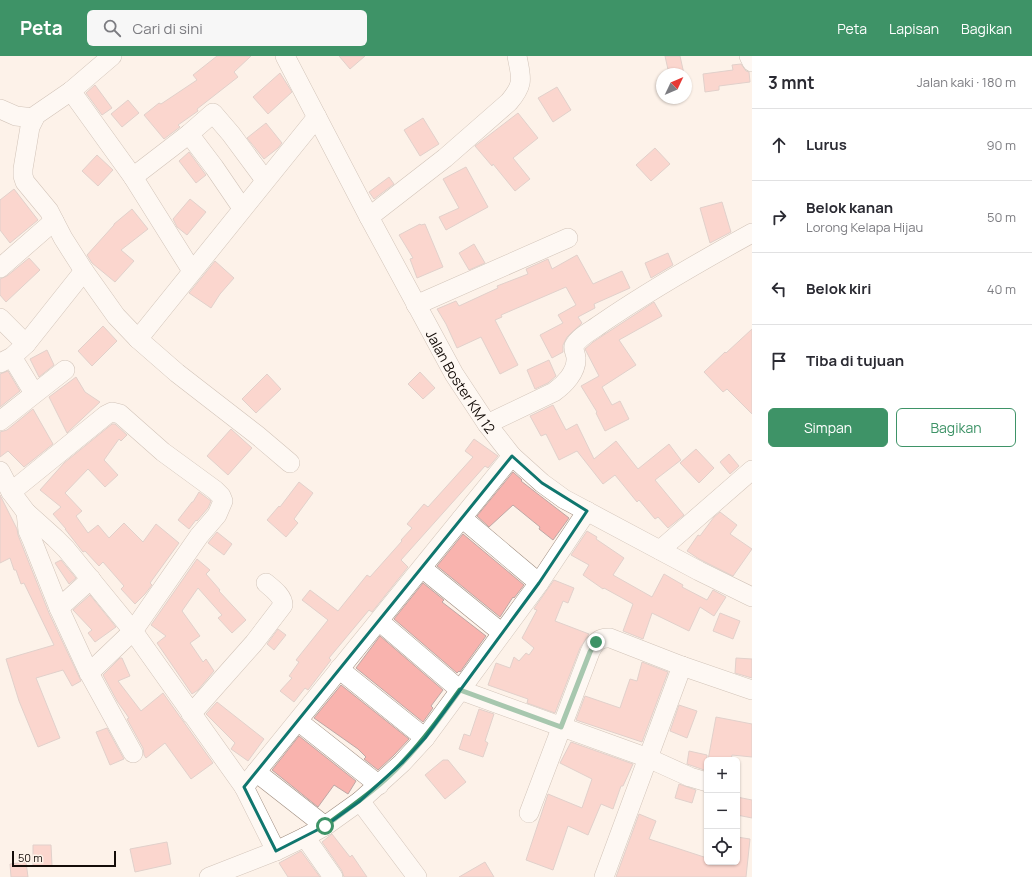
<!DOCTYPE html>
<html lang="id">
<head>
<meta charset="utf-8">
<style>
	:root { --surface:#fff; --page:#f7f7f7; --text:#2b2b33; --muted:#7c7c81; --line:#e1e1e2; --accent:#3e9367 }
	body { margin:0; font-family:Manrope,sans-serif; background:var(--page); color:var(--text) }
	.controls { position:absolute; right:12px; bottom:12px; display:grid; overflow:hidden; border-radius:6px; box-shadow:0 1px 3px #0004 }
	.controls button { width:36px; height:36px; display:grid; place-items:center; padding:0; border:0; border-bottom:1px solid var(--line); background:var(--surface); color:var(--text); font:20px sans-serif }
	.compass { position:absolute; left:656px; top:12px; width:36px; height:36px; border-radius:50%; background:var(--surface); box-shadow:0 1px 3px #0004; rotate:46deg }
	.scale { position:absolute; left:12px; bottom:10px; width:104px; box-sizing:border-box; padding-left:4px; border:2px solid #140d09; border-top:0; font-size:11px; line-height:14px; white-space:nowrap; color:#140d09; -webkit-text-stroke:3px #fdf2e9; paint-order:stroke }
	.stop { position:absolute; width:12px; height:12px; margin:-9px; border:3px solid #3e9367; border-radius:50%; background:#fff }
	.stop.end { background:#3e9367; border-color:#fff; box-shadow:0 1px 4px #0008 }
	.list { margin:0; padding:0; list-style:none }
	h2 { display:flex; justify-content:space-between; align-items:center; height:52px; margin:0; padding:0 16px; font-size:17px }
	h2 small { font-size:13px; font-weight:400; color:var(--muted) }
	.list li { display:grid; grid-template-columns:26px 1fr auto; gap:12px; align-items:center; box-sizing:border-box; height:72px; padding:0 16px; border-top:1px solid var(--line) }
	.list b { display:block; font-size:15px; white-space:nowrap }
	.list p { margin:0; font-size:13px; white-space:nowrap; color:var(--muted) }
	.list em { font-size:13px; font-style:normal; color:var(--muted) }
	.actions { display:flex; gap:8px; padding:12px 16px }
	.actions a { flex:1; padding:9px 0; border:1px solid var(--accent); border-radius:6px; text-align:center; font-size:14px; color:var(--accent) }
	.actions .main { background:var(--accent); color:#fff }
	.icon { flex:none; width:22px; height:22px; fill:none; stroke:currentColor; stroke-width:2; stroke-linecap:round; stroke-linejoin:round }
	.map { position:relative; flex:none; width:752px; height:821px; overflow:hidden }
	header { display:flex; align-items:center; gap:24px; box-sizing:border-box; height:56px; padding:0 20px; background:var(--accent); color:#fff }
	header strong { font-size:19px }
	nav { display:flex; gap:22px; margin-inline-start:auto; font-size:14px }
	.search { width:280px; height:36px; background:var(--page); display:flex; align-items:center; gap:10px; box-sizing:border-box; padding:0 14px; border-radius:6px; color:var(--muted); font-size:15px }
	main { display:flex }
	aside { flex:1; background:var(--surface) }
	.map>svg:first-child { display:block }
	.building { fill:#f9b3ae; stroke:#bfa7a5 }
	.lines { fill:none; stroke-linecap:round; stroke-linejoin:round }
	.minor-casing { stroke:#9e8c7f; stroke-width:20 }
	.minor { stroke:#fff; stroke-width:19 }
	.route { stroke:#3e9367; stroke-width:5 }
	.marked { fill:none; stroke:#0f766e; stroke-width:3; stroke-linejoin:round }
	.labels { text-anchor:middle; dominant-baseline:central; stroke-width:3; stroke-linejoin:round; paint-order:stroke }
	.street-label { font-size:14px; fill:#140d09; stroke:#fdf2e9 }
</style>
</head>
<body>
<header>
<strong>Peta</strong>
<div class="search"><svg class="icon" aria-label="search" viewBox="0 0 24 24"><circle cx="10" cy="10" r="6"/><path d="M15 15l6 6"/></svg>Cari di sini</div>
<nav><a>Peta</a><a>Lapisan</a><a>Bagikan</a></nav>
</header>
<main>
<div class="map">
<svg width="752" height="821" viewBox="0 0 752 821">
	<rect width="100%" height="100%" fill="#fdf2e9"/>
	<!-- building -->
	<g class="building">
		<path d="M217,0H251L234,16L238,21L197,53L198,55L178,69L180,71L164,83L144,59L159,47L161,48L197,24L193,19Z"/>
		<path d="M339,0H365L350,13Z"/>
		<path d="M665,0H680L684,18H669Z"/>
		<path d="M741,8L746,15L749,16L750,26L719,30V34L705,36L703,18L733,14L732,9Z"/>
		<path d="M280,17L292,36L268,58L253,41Z"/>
		<path d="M95,29L112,52L102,59L86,37Z"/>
		<path d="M557,31L571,54L553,66L538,42Z"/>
		<path d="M128,44L139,57L122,71L111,58Z"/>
		<path d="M518,57L538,82L513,102L530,123L515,135L493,108L492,110L475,90Z"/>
		<path d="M423,62L439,88L420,100L404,74Z"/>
		<path d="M266,67L282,87L278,92L264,103L247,82Z"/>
		<path d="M655,92L670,108L651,125L636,109Z"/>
		<path d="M189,96L206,119L196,127L179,105Z"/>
		<path d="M97,99L113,114L98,130L82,115Z"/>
		<path d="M466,111L488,151L446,174L439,161L459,152L443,123Z"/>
		<path d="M389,121L394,128L374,143L369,136Z"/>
		<path d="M14,133L38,164L10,187L0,174V144Z"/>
		<path d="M190,143L206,156L187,179L177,171L173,163Z"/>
		<path d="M722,146L731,176L710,187L700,152Z"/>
		<path d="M132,153L148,173L121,194L134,205L115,226L92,207L87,199L114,169V168Z"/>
		<path d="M420,168L421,169L425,168L443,211L417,222L410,203L413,202L399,179Z"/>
		<path d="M474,188L485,207L469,214L459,197Z"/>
		<path d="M668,197L673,209L651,222L645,207Z"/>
		<path d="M577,199L593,228L622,215L630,232L594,248L595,252L578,261L582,267L567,281L563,289V296L552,302L540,279L563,267L558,259L576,249L566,231L501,259L502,261L495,264L518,309L500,318L481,281L457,292L446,268L437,253L456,245L459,250L498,232L497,230L528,218L526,213L548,203L552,213Z"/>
		<path d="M29,202L40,214L6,246L0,239V223L7,220Z"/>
		<path d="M215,205L234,222L220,238L211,252L189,237Z"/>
		<path d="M654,246L662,260L619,284L636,309L602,331L612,349L620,345L629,363L605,375L596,357L597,356L581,330L599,320L585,293L593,286Z"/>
		<path d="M103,270L117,285L92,310L78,295Z"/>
		<path d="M752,273V358L727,333L723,336L704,316L725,296L726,297Z"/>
		<path d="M47,294L54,309L39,321L30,303Z"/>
		<path d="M549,304L556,320L548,327L535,333L527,314Z"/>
		<path d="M8,315L20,335L0,351V318Z"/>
		<path d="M420,316L435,332L423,343L408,328Z"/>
		<path d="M267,318L281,333L256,357L242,343Z"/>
		<path d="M76,321L85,336L100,346L67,377L49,341Z"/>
		<path d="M553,349L566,374L577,368L594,403L616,385L638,413L669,388L681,404L655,424L684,459L668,472L658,461L655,463L639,444L637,446L615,419L603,428L577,395L559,404L546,378L541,380L530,360Z"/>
		<path d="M33,353L53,388L24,411L8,395L0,401V376L7,374Z"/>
		<path d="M112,368H115L127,379L121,385L119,383L104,404L118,419L105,431L88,413L65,437L82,455L76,460L88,477L98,469L109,482L124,467L143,486L156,468L179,487L150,527L152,529L145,538L135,548L121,533L124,530L103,506L99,510L85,495L83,496L65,473H66L53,458L61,451L40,434L64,407Z"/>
		<path d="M231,373L252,392L228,419L207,400Z"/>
		<path d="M474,383L498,400L488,412L485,410L401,504L408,511L372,556L369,554L329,602L331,604L308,634L305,632L294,646L280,635L292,622L289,620L299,606L296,604L328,564L302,544L310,534L338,555L367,519L370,521L402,485L401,484L412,472L407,468L424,448L428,451L473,401L465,395Z"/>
		<path d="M696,393L714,412L699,427L680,407Z"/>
		<path d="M729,398L739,410L730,418L720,406Z"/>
		<path d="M513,416L522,424L521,425L569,462L553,484L539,473L540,471L513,449L489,471L477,460Z"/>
		<path d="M299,426L313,437L294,463L298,467L286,481L267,464L279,450L280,451Z"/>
		<path d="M199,436L211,445L208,452L197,465L196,464L189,473L178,464L192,446H193Z"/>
		<path d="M0,439L17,473L18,479L49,557L81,625L72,630L63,614L36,622L60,682L38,691L19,645L6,603L54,589L24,527L21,528L16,514H14L10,502L0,507Z"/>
		<path d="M720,456L737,469L730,478L752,493L733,520L699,503L687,495L698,479L700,480L714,461Z"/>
		<path d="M587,475L597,481L596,483L624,502L613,519L652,541L664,518L683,529L682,531L707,544L713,534L726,541L714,560L700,551L689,575L652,557L643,583L623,575L633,548L604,532L603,533L583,519L589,509L571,499Z"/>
		<path d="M217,476L232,488L224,499L208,487Z"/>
		<path d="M463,478L524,529L514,542L513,541L500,561L437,510Z"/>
		<path d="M197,503L210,514L206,518L220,534L219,535L246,564L232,577L218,562L222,559L198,532L182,555L200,580L190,587L203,606L206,603L214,615L198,634L192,638L157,587L166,580L151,569Z"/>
		<path d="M61,504L76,522L69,528L55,507Z"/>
		<path d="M554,524L574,532L568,547L563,545L555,565L589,578L580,592L555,657L527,647L528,643L488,629L496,607L510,612L514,601L519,605L526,597L529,599L534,592L522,582L537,554L534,553L535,551Z"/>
		<path d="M423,527L444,544L442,546L486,580L460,616L459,615L457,617L394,563Z"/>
		<path d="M90,539L116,571L95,586L88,577L92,574L73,554Z"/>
		<path d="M720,557L740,565L733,583L713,575Z"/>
		<path d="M278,573L286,579L274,594L267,588Z"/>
		<path d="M380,580L443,634L431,650L433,652L423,666L356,612Z"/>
		<path d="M120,602H122L130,620L118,625L141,655L163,637L213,707L191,723L165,687L146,702L144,699L143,692L127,663L129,662L117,645L103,619Z"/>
		<path d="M736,602L752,603V622L735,617Z"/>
		<path d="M642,606L668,616L642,686L576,664L585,640L620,652L630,623L637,625Z"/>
		<path d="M341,629L409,683L394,699L378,714L364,703L366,701L358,693L314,662Z"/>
		<path d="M217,646L264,683L248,705L231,693L235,687L206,658Z"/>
		<path d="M679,649L697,655L687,682L670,675Z"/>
		<path d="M479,653L494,658L485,685L488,687L483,701L459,693L464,678L470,680Z"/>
		<path d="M716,661L752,668V701L732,699L731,704H708Z"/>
		<path d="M107,672L124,703L110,709L96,676Z"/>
		<path d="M299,680L356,725L348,738L334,729L318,751L272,714Z"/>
		<path d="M571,686L633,708L623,730H621L613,753L601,748L588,779L568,770L553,814L526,804L548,738L582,752L592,723L560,707Z"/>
		<path d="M689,695L707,699V715L687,708Z"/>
		<path d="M443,704H448L466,726L445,743L425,719Z"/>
		<path d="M679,728L696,734L692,747L675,742Z"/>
		<path d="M737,741L752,744V762L737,759Z"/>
		<path d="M639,758L656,765L649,783L707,802V806H737V781L750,783L746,821H616Z"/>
		<path d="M332,778L350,801L352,799L367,821H344L342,815L322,786Z"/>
		<path d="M167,786L171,808L135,816L130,793Z"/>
		<path d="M33,789H51L52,810H33Z"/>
		<path d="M301,795L320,821H288L279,807Z"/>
		<path d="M26,806L28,821H11L10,808Z"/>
		<path d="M485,806L494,821H459Z"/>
	</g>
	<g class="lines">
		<defs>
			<g id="minor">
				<path d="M112,0L71,35L36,59L30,71L23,113V120L25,126L49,155L63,182L84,215L116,260L138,283L177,317L257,379L290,407"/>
				<path id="s1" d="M285,0L369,161L454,318L487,368L512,400L542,427L564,443L699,515L752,541"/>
				<path d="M749,0L752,6"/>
				<path d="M71,35L133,121L192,215"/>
				<path d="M0,53L16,60L34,62"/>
				<path d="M189,78L214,111L242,152"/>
				<path d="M133,121L189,78L213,57L231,78L265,124"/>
				<path d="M369,161L445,102L509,46C525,27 521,22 517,0"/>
				<path d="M0,212L54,165"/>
				<path d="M416,249L568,182"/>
				<path d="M0,262L26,288"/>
				<path d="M138,283L317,61"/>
				<path d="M12,301L34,337"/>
				<path d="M0,307L12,301L26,288L84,215"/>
				<path d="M0,365L65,314"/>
				<path d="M487,368L554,336C564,329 577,316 576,302C576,298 573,294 574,290C579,280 593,274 602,267C650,234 701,205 752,177"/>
				<path d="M0,415L11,436L26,456L55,482L66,493L133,575L244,731L276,795"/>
				<path d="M11,436L106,359L112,356L120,358L163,396L215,434L221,440L223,445L217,459L199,480L133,575L89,617"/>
				<path d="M26,456L28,475L32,484L59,552L89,617L133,697"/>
				<path d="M462,462L539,527"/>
				<path d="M660,494L752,414"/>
				<path d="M422,512L502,577"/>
				<path d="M59,552L91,523"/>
				<path d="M379,565L460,634L648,702L604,821"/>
				<path d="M682,610L648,702L690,721L707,726"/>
				<path d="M339,613L425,682"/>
				<path d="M191,658L254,587L283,549C283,540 273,533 266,527"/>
				<path d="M298,665L379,729"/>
				<path d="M256,716L325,770"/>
				<path d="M244,731L512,400"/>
				<path d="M360,745L417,821"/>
				<path d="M529,757L590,596C594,587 599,581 610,582L682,610L752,634"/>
				<path d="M305,781L333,821"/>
				<path d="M209,821L276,795L305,781L325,770L360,745L402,707L425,682L539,527L587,455"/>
			</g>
		</defs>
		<!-- minor casing -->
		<use href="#minor" class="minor-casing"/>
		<!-- minor -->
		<use href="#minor" class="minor"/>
	</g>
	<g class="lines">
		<!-- route -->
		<path class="route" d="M325,770C352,750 380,731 403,706C424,684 442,659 460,634L561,671L590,596L596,586"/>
	</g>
	<!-- marked area -->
	<path d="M0 0H752V821H0ZM512,400L542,427L587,455L539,527L425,682L402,707L360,745L325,770L276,795L244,731Z" fill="#fdf2e9" fill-opacity=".55" fill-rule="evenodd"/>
	<path class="marked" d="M512,400L542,427L587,455L539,527L425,682L402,707L360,745L325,770L276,795L244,731Z"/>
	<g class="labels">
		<!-- street labels -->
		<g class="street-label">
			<text stroke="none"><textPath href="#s1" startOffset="370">Jalan Boster KM 12</textPath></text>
		</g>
	</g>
</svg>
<div class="controls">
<button>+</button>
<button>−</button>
<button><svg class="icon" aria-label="locate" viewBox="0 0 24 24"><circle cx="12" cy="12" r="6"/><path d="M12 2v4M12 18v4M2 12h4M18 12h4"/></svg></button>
</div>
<svg class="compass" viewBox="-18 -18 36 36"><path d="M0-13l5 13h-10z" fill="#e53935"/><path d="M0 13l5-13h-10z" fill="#7c7c81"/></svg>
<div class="scale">50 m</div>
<div class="stop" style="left:325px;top:770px"></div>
<div class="stop end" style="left:596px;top:586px"></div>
</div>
<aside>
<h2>3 mnt<small>Jalan kaki · 180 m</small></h2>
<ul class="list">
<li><svg class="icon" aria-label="ahead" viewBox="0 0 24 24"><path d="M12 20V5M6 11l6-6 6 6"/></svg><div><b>Lurus</b></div><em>90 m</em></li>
<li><svg class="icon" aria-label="right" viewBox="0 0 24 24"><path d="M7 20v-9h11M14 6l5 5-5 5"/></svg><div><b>Belok kanan</b><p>Lorong Kelapa Hijau</p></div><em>50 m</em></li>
<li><svg class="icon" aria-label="left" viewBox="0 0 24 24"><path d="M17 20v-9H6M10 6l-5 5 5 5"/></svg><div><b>Belok kiri</b></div><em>40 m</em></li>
<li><svg class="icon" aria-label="arrive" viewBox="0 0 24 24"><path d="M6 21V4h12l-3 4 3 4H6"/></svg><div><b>Tiba di tujuan</b></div></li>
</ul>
<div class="actions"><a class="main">Simpan</a><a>Bagikan</a></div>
</aside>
</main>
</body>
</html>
